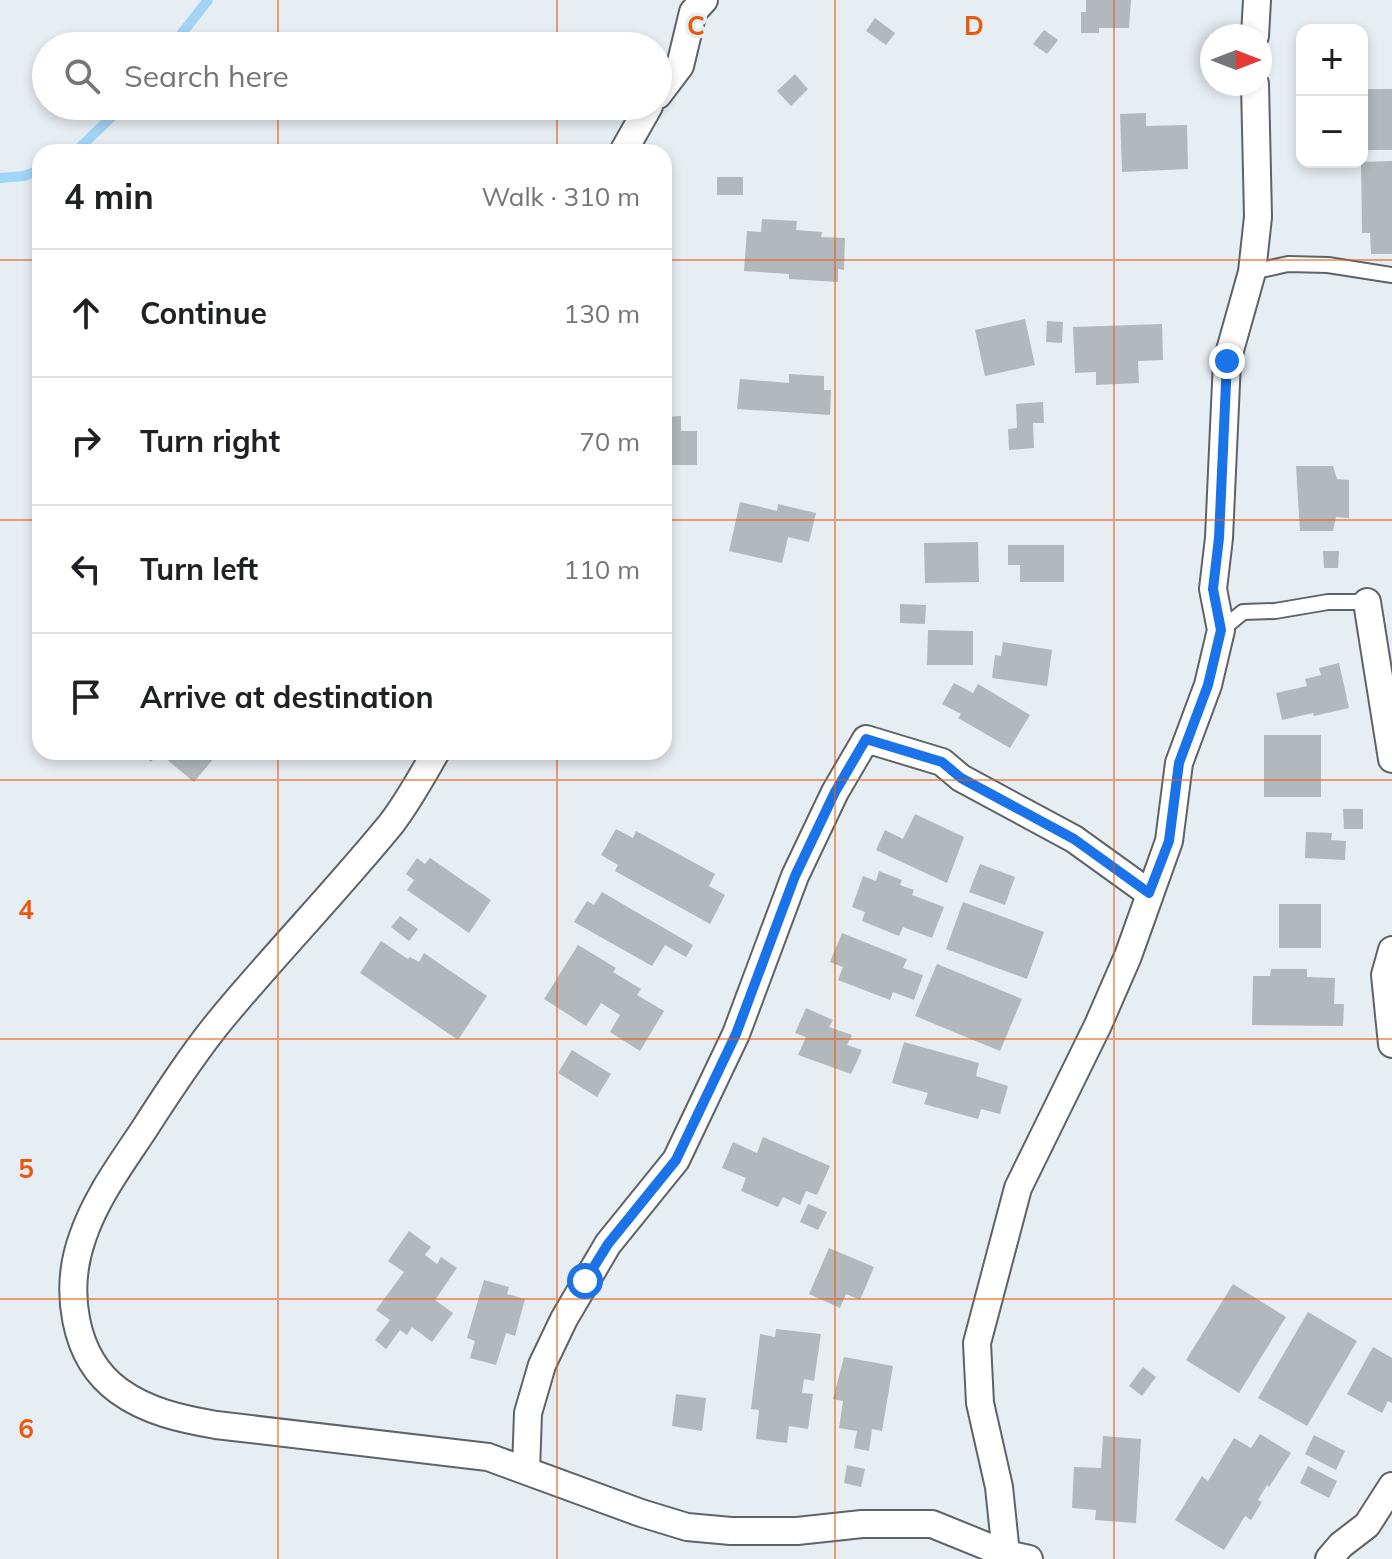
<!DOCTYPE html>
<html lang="en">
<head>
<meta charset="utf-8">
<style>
	:root { --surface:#fff; --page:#f2f2f2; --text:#202124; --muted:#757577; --line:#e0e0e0 }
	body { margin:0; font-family:Mulish,sans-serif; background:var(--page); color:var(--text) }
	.controls { position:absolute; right:24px; top:24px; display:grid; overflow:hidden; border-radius:16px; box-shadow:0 4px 12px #0003 }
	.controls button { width:72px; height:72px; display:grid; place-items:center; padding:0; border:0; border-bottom:2px solid var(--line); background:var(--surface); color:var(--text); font:40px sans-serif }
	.compass { position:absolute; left:1200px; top:24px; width:72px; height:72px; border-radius:50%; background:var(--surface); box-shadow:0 4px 12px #0003; rotate:90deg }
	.stop { position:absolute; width:24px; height:24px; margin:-18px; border:6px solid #1a73e8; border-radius:50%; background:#fff }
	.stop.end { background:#1a73e8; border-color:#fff; box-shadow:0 2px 8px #0008 }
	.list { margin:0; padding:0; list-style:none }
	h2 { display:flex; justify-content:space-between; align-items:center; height:104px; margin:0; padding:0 32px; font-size:34px }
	h2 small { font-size:26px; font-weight:400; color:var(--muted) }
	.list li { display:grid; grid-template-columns:52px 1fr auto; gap:24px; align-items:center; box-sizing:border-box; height:128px; padding:0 32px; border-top:2px solid var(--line) }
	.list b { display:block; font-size:30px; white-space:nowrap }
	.list em { font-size:26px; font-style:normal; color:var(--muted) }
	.icon { flex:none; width:44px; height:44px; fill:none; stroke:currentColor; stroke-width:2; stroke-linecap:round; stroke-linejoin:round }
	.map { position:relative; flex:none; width:1392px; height:1559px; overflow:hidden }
	.search { position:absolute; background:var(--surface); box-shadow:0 4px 12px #0003; left:32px; top:32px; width:640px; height:88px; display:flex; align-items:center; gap:20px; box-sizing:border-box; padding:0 28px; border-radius:44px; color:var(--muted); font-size:30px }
	.panel { position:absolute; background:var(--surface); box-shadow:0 4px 12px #0003; left:32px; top:144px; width:640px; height:616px; border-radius:24px }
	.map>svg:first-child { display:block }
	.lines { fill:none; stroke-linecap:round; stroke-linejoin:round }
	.stream { stroke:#a2d4f7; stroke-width:10 }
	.building { fill:#b2b9be }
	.lane-casing { stroke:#5d6368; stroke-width:18 }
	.street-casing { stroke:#5d6368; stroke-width:30 }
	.lane { stroke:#fff; stroke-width:14 }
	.street { stroke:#fff; stroke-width:26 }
	.route { stroke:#1a73e8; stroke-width:10 }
	.grid { fill:none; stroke:#e8590c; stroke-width:2; stroke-opacity:0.55 }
	.grid-label { font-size:26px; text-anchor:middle; font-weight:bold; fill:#e8590c; stroke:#e6edf3; stroke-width:7; stroke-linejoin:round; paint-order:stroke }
</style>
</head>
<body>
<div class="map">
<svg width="1392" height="1559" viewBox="0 0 1392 1559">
	<rect width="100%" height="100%" fill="#e6edf3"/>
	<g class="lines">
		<!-- stream -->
		<g class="stream">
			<path d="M172,46L208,0"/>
			<path d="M75,152L123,106"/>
			<path d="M0,178L24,176L40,170"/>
		</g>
	</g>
	<!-- building -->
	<g class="building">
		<path d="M1086,0H1131L1129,28H1099V33H1081V12H1086Z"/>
		<path d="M875,18L895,33L886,45L866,31Z"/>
		<path d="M1044,30L1058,40L1047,54L1033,44Z"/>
		<path d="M795,74L808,89L791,106L777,91Z"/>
		<rect x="1362" y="89" width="30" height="61"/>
		<path d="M1146,113V126L1187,125L1188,169L1122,172L1120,114Z"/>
		<path d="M1392,161V254H1371L1370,233H1362L1361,162Z"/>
		<rect x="717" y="177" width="26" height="18"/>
		<path d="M762,219L797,221L796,230L822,232L821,237L845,238L844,270L838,269V282L789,279V274L744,271L747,231L761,232Z"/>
		<path d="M1025,319L1035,365L985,376L975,330Z"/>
		<path d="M1047,321L1063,322L1062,343L1046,342Z"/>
		<path d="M1162,324L1163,360L1138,361L1139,383L1096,385V372L1075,373L1073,327Z"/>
		<path d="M789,374L824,376V390H831L830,415L737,409L740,379L789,383Z"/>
		<path d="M1043,402L1044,423H1033L1034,448L1009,450L1008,429L1017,428L1016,404Z"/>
		<path d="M681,416V431H697V465H664V417Z"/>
		<path d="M1296,466H1333L1337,479L1349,480V518L1336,517L1333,531H1300Z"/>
		<path d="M740,502L777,511L778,504L816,513L809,542L788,537L782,563L729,551Z"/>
		<path d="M978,542L979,582L925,583L924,543Z"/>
		<path d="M1008,545H1064V582H1020V565H1008Z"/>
		<path d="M1323,551H1339L1338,568H1324Z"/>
		<path d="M900,604L926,605L925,624L900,623Z"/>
		<path d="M928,630L973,631V665H927Z"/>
		<path d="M1003,642L1052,650L1047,686L992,678L995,655L1001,656Z"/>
		<path d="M1339,663L1349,708L1314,716L1313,713L1282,720L1276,693L1307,686L1305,679L1321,675L1319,668Z"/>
		<path d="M954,683L973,693L978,684L1030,715L1010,748L958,718L961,714L942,704Z"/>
		<rect x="1264" y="735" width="57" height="62"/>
		<path d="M139,752H219L194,782L159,753L151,762Z"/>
		<path d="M1343,809H1363V829H1344Z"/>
		<path d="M915,814L964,837L947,883L876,850L885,830L903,839Z"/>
		<path d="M616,829L633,838L636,831L715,874L709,886L725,895L710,924L615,871L618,865L601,855Z"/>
		<path d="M1306,832L1332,833L1331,840L1346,841L1345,860L1305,858Z"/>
		<path d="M417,858L425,864L430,858L491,900L469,933L407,890L414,880L406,874Z"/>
		<path d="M980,864L1015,877L1005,905L969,892Z"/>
		<path d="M879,871L902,880L900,885L914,890L912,895L944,907L932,938L903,927L899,936L862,921L865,912L852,907L863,876L876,881Z"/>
		<path d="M602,892L693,945L686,957L665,945L652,966L574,922L587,901L594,905Z"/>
		<path d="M963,902L1044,932L1027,979L946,949Z"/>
		<rect x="1279" y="904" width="42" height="44"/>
		<path d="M400,916L418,929L409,941L391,927Z"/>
		<path d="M842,933L907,959L903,968L923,975L914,1000L893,992L890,1000L838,980L843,967L830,962Z"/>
		<path d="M381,941L408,959L410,957L419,962L424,953L487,996L458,1040L360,973Z"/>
		<path d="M578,945L616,968L613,972L641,989L637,995L664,1011L640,1051L610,1032L620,1015L601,1003L586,1026L544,999Z"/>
		<path d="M937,964L1022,999L1000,1051L915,1016Z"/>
		<path d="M1271,969H1307V977L1335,978L1334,1004H1344L1343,1026L1252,1025L1253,976H1270Z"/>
		<path d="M806,1008L833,1020L829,1027L852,1035L847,1045L862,1050L851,1074L798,1055L806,1037L795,1033Z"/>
		<path d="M904,1042L979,1063L976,1076L1008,1086L1000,1114L981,1109L978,1119L924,1104L928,1093L892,1083Z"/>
		<path d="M572,1050L611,1074L597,1097L558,1073Z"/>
		<path d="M763,1137L830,1166L817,1195L806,1191L800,1205L783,1197L778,1207L741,1191L746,1178L722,1168L733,1142L757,1153Z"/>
		<path d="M808,1204L827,1212L818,1230L800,1222Z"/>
		<path d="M409,1231L431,1247L425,1255L437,1264L441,1257L457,1268L435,1300L453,1313L432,1342L412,1327L407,1335L400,1330L386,1349L375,1340L390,1320L376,1310L404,1272L388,1261Z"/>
		<path d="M829,1248L874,1267L860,1300L846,1294L840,1308L809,1294Z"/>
		<path d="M484,1280L509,1287L507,1294L525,1299L515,1336L506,1333L496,1365L470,1358L475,1341L467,1338Z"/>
		<path d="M1233,1284L1286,1317L1239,1393L1186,1360Z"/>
		<path d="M1308,1312L1357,1341L1307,1426L1258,1398Z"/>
		<path d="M776,1329L821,1334L814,1381L804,1379L802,1393L813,1394L808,1429L789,1426L787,1443L756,1439L759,1410L751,1409L760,1334L775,1337Z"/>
		<path d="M1373,1347L1392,1358V1403L1388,1401L1382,1413L1347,1394Z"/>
		<path d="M844,1357L893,1366L882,1431L872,1429L869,1451L854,1448L857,1431L839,1428L843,1401L833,1399Z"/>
		<path d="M1143,1367L1156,1377L1142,1396L1129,1386Z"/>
		<path d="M676,1394L706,1398L702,1431L672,1426Z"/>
		<path d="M1260,1434L1291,1453L1269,1487L1267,1485L1258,1500L1262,1502L1251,1520L1245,1516L1224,1550L1175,1520L1202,1476L1208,1481L1234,1438L1251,1448Z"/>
		<path d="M1314,1435L1345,1451L1336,1470L1305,1454Z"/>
		<path d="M1103,1436L1141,1439L1136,1523L1095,1520L1096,1510L1072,1508L1074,1467L1101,1468Z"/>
		<path d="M847,1465L865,1469L861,1487L844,1483Z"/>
		<path d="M1308,1466L1337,1481L1329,1498L1300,1483Z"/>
	</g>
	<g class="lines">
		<defs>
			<g id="lane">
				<path d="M1252,272L1288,264L1328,265L1392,275"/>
				<path d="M1221,630L1243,612L1275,611L1328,602H1367"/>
			</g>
			<g id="street">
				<path d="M1255,36L1257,0"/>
				<path d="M658,95L680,66L693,12L704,0"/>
				<path d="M623,152L649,106"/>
				<path d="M1367,602L1392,759"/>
				<path d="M436,752C422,776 408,802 391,824C337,890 278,951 223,1017C194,1052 168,1092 143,1131C121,1164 96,1198 83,1236C64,1288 72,1357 119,1391C148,1412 182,1419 216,1425L488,1457L641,1513L687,1527L731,1531H797L862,1524H932L1006,1554L1029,1559"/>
				<path d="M1392,950L1385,975L1392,1044"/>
				<path d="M526,1470L528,1413L542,1365L564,1319L608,1244L676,1160L736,1034L795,876L835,792L866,739L942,762L961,778L1074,839L1149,893"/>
				<path d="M1006,1554L999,1487L980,1403L977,1343L1018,1188L1098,1025L1128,956L1169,841L1179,763L1208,685L1221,630L1213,589L1219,538L1227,361L1252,272L1258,217L1255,84"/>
				<path d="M1329,1559L1341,1545L1367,1525L1392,1486"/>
			</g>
		</defs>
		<!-- lane casing -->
		<use href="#lane" class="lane-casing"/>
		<!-- street casing -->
		<use href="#street" class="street-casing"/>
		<!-- lane -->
		<use href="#lane" class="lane"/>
		<!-- street -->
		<use href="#street" class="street"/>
	</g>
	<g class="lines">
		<!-- route -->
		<path class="route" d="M585,1281L608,1244L676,1160L736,1034L795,876L835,792L866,739L942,762L961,778L1074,839L1149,893L1169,841L1179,763L1208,685L1221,630L1213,589L1219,538L1227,361"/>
	</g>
	<!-- grid -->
	<path class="grid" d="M278,0V46M557,0V46M835,0V1559M1114,0V1559M278,106V152M557,106V152M0,260H40M664,260H1392M0,520H40M664,520H1392M278,752V1559M557,752V1559M0,780H1392M0,1039H1392M0,1299H1392"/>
	<g class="grid-label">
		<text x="696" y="35">C</text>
		<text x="974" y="35">D</text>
		<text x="26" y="919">4</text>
		<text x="26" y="1178">5</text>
		<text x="26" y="1438">6</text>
	</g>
</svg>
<div class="controls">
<button>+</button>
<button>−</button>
</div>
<svg class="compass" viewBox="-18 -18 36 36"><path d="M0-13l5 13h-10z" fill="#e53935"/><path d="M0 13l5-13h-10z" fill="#757577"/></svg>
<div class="stop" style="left:585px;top:1281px"></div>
<div class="stop end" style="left:1227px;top:361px"></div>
<div class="search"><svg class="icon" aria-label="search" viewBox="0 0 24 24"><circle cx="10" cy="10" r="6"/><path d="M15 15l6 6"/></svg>Search here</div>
<section class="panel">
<h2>4 min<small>Walk · 310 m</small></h2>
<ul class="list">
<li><svg class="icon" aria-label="ahead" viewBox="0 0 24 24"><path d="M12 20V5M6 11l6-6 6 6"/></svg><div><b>Continue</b></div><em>130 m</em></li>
<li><svg class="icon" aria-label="right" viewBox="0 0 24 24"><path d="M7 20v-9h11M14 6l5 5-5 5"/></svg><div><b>Turn right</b></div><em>70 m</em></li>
<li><svg class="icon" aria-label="left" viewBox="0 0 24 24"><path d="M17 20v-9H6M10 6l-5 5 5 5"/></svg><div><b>Turn left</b></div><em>110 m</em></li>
<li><svg class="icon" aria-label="arrive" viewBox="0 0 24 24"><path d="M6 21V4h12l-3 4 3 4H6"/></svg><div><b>Arrive at destination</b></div></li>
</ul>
</section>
</div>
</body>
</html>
